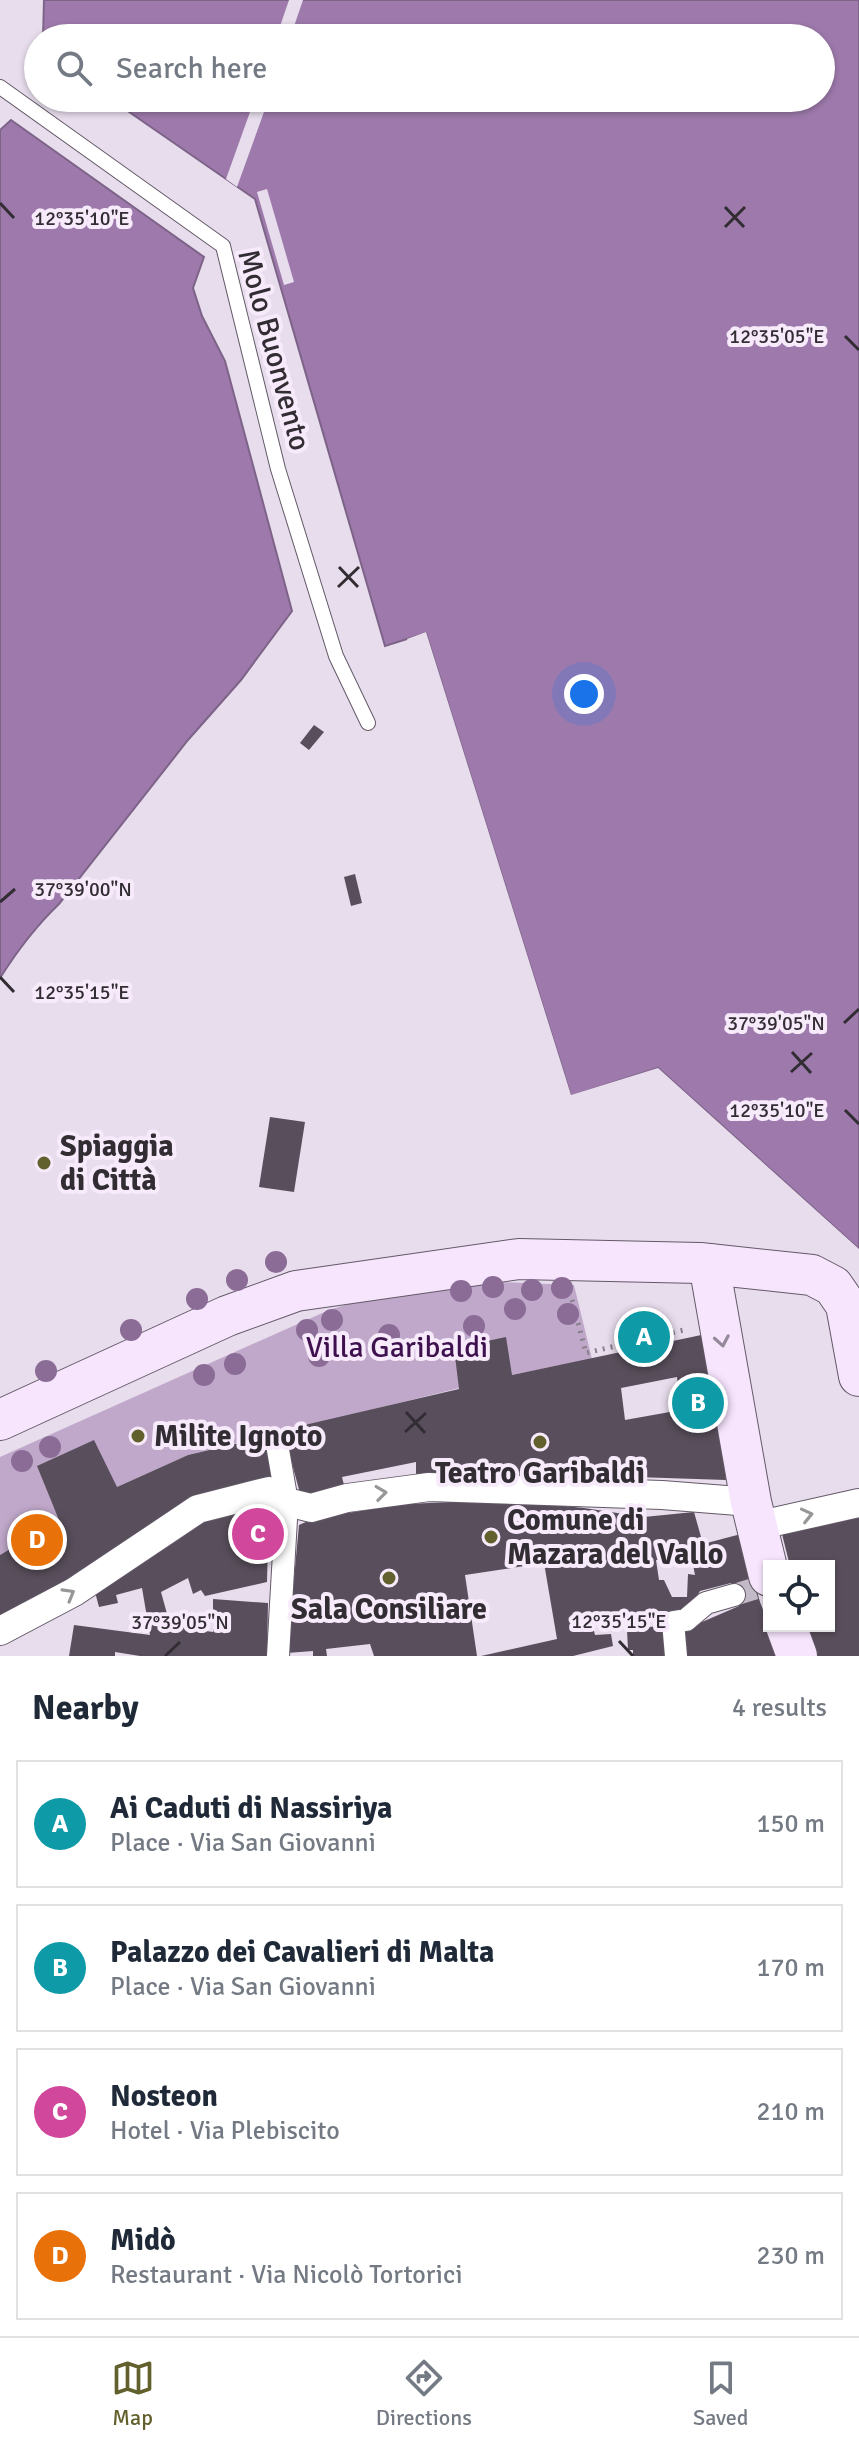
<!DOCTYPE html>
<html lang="en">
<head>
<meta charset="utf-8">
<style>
	:root { --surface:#fff; --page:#f6f6f7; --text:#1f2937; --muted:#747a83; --line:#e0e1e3; --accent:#62602c }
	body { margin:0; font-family:Signika,sans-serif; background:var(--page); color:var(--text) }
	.controls { position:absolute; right:24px; bottom:24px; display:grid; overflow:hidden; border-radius:0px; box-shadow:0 2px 6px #0004 }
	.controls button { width:72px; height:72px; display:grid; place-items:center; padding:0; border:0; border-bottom:2px solid var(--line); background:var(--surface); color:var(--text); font:40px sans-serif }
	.you { position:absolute; left:584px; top:694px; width:28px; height:28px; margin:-20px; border:6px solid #fff; border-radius:50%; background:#1a73e8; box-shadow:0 0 0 12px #1a73e833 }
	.badge { display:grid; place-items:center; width:52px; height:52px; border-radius:50%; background:var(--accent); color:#fff; font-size:26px; font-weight:700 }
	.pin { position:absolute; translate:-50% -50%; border:4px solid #fff; box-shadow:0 2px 8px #0006 }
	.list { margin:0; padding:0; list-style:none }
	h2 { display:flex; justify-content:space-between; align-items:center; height:104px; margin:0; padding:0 32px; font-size:34px }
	h2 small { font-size:26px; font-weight:400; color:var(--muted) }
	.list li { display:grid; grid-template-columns:52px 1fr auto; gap:24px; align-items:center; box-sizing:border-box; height:128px; margin:0 16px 16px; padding:0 16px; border:2px solid var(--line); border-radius:0px }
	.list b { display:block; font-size:30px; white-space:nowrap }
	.list p { margin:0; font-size:26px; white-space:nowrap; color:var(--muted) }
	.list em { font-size:26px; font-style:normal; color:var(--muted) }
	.icon { flex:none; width:44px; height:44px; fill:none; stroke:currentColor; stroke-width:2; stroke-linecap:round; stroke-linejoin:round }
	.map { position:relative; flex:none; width:859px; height:1656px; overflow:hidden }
	.search { position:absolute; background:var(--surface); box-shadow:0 2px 6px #0004; left:24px; right:24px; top:24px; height:88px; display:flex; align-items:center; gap:20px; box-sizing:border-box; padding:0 28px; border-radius:44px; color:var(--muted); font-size:30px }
	.sheet { height:680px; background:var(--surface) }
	nav { display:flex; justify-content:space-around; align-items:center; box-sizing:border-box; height:112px; border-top:2px solid var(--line); background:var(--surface); font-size:22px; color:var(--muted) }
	nav a { display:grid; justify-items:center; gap:4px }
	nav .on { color:var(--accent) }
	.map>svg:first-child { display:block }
	.green { fill:#c0a8ca }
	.water { fill:#9e7aac; stroke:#7d6388; stroke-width:2 }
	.pier { fill:#e8dded }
	.building { fill:#594f5c; fill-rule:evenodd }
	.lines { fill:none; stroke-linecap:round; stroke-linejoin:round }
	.pedestrian-tunnel { stroke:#c3bac8; stroke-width:22; stroke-dasharray:22 11; stroke-linecap:butt }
	.service-casing { stroke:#635967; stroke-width:16 }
	.pedestrian-casing { stroke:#635967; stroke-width:24 }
	.minor-casing { stroke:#635967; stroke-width:30 }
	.secondary-casing { stroke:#635967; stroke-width:42 }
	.path { stroke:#89818c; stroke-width:5; stroke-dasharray:2 6; stroke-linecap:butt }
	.service { stroke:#fff; stroke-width:14 }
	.pedestrian { stroke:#fff; stroke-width:22 }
	.minor { stroke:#fff; stroke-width:28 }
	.secondary { stroke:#f7e5fe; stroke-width:40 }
	.tree { fill:#8a6c96 }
	.oneway { stroke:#948998 }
	.oneway2 { stroke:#989699 }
	.ticks { fill:none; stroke:#312d33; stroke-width:3 }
	.poi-dot { fill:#62602c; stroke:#f6eafb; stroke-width:3 }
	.labels { text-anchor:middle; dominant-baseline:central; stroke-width:8; stroke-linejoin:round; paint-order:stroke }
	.street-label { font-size:30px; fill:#312d33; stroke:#f6eafb }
	.poi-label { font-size:30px; font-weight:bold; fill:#312d33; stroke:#f6eafb; text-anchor:start }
	.park-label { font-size:30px; fill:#3e104e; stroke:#f6eafb }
	.ticks-label { font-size:20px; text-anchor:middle; fill:#312d33; stroke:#f6eafb; stroke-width:8; stroke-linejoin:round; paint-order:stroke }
</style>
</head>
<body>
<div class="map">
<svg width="859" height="1656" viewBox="0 0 859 1656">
	<rect width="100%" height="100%" fill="#e8dded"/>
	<!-- green -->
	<path class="green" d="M450,1280L574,1285L592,1359L512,1375L188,1455L117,1487L0,1555V1457L329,1310L381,1294Z"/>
	<!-- water -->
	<g class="water">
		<path d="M44,0H859V1249L658,1068L571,1096L426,633L385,646L255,199L109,98H821V38H43Z"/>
		<path d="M11,120L204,257L193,288L202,316L225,361L292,611L241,680L188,740L59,904C36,926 17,951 0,978V130Z"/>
	</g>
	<!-- pier -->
	<g class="pier">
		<path d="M289,0H303L290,38H276Z"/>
		<path d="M255,98H269L237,187L226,179Z"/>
		<path d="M267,189L294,282L284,285L257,192Z"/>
		<path d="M426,632L571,1095L658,1068L859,1249V1253L657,1072L573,1099L568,1098L423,638L409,643L407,639Z"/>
	</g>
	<!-- building -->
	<g class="building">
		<path d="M314,725L324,732L309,750L300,743Z"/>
		<path d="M355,874L362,903L351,906L344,877Z"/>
		<path d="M270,1117L305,1122L294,1192L259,1187Z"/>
		<path d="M706,1334L726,1480L605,1476H416V1462L342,1477L345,1489L301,1497L283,1430L459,1389L454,1348L506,1337L512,1375ZM677,1377L681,1410L625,1420L621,1388Z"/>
		<path d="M265,1437L273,1478L0,1621V1555L59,1520L37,1466L94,1440L117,1487L188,1455Z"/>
		<path d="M503,1500L584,1508L644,1517L694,1512L703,1544L741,1534L760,1602L781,1656H683L679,1632L739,1606L731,1583L700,1591L687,1613L610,1623L589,1611L595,1635L611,1634L613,1646L573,1656H481L557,1639L544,1563L465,1575L477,1656H374L370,1644L326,1649L327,1656H313V1651L287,1653L299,1525L315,1518L405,1504ZM691,1555L695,1575L688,1574L687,1597H672L664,1580H659L656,1560Z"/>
		<path d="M269,1502L267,1582L205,1596L201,1590L193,1594L188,1578L161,1592L169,1621L195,1625L193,1629L213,1632V1599L268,1603L267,1656H140L115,1652V1656H69L74,1625L150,1635L142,1588L116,1595L118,1603L99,1607L95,1592L213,1516Z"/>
		<path d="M859,1513V1656H815L804,1626H829V1566H790L781,1530Z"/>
		<path d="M665,1625L669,1656H633V1650H628L627,1630Z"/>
	</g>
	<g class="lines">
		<!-- pedestrian-tunnel -->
		<path class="pedestrian-tunnel" d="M734,1595L757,1588"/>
		<defs>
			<path id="service" d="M0,87L223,246L278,469L336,656L368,723"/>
			<g id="pedestrian">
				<path d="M278,1450L287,1502L278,1656"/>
				<path d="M676,1656L673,1622L686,1620L706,1603L734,1595"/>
			</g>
			<g id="minor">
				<path d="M756,1526L859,1503"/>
				<path d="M0,1631L74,1592L198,1509L269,1491L287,1502L311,1508L347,1498L429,1487L662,1495L751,1502"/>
			</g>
			<g id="secondary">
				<path d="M709,1264L751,1502L769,1576"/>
				<path d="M0,1420L227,1316L296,1291L519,1259L700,1263L812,1275L833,1286L846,1305L859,1376"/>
				<path d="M786,1626L797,1656"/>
			</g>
		</defs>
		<!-- service casing -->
		<use href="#service" class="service-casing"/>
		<!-- pedestrian casing -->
		<use href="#pedestrian" class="pedestrian-casing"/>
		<!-- minor casing -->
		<use href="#minor" class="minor-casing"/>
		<!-- secondary casing -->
		<use href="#secondary" class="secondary-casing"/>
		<!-- path -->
		<path class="path" d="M572,1300L586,1353L688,1329"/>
		<!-- service -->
		<use href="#service" class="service"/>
		<!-- pedestrian -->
		<use href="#pedestrian" class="pedestrian"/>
		<!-- minor -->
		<use href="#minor" class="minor"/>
		<!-- secondary -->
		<use href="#secondary" class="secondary"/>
	</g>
	<!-- trees -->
	<g class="tree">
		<circle cx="276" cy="1262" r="11"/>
		<circle cx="237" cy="1280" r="11"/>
		<circle cx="493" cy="1287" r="11"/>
		<circle cx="562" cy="1288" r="11"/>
		<circle cx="532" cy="1290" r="11"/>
		<circle cx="461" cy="1291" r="11"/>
		<circle cx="197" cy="1299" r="11"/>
		<circle cx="515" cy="1309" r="11"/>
		<circle cx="568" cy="1314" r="11"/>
		<circle cx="332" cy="1320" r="11"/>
		<circle cx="474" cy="1326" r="11"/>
		<circle cx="131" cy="1330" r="11"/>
		<circle cx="307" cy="1330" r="11"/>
		<circle cx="389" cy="1335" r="11"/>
		<circle cx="319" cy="1356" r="11"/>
		<circle cx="235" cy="1364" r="11"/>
		<circle cx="46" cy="1371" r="11"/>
		<circle cx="204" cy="1375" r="11"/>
		<circle cx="50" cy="1447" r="11"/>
		<circle cx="22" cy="1461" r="11"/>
	</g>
	<!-- one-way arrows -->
	<defs><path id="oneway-chevron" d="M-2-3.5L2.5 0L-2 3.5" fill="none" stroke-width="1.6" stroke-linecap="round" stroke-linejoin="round" transform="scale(2)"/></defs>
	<use class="oneway" href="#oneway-chevron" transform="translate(722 1341) rotate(80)"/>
	<g class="oneway2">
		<use href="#oneway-chevron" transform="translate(381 1493) rotate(-7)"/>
		<use href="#oneway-chevron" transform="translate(807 1515) rotate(-13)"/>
		<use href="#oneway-chevron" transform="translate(69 1594) rotate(-30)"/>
	</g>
	<!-- ticks -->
	<path class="ticks" d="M0,203L14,218M725,207L744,227M725,227L745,207M845,336L859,350M339,567L358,587M338,587L359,567M0,902L15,889M0,977L14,992M844,1023L859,1009M792,1052L811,1073M791,1072L812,1053M845,1110L859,1124M406,1412L425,1433M405,1432L426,1413M619,1641L633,1656M165,1656L180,1642"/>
	<!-- markers -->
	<g class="poi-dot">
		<circle cx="44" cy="1163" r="8"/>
		<circle cx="138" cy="1436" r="8"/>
		<circle cx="540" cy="1442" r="8"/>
		<circle cx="491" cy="1537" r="8"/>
		<circle cx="389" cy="1578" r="8"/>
	</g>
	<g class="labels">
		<!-- street labels -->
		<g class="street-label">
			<text transform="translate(274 350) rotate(75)">Molo Buonvento</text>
		</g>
		<!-- poi labels -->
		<g class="poi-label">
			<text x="60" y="1146">Spiaggia<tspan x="60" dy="34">di Città</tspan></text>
			<text x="154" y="1436">Milite Ignoto</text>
			<text x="540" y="1473" text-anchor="middle">Teatro Garibaldi</text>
			<text x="507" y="1520">Comune di<tspan x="507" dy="34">Mazara del Vallo</tspan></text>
			<text x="389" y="1609" text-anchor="middle">Sala Consiliare</text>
		</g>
		<!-- park labels -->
		<g class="park-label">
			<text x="397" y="1347">Villa Garibaldi</text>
		</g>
	</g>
	<g class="ticks-label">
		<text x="82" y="225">12°35'10"E</text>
		<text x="777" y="343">12°35'05"E</text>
		<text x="83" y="896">37°39'00"N</text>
		<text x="82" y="999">12°35'15"E</text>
		<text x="776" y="1030">37°39'05"N</text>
		<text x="777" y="1117">12°35'10"E</text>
		<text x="619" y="1628">12°35'15"E</text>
		<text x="180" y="1629">37°39'05"N</text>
	</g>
</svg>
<div class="controls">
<button><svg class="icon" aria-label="locate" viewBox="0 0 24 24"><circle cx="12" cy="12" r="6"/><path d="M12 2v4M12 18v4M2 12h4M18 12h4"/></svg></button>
</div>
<div class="you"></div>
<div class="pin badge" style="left:644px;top:1337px;background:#0f9aa8">A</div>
<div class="pin badge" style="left:698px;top:1403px;background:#0f9aa8">B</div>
<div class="pin badge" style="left:258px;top:1534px;background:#d1479c">C</div>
<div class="pin badge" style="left:37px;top:1540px;background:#e8710a">D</div>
<div class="search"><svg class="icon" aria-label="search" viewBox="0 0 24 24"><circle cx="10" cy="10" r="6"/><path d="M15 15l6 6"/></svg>Search here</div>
</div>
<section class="sheet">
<h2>Nearby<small>4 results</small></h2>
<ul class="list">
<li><span class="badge" style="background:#0f9aa8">A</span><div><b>Ai Caduti di Nassiriya</b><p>Place · Via San Giovanni</p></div><em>150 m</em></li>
<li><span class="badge" style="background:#0f9aa8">B</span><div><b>Palazzo dei Cavalieri di Malta</b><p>Place · Via San Giovanni</p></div><em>170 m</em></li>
<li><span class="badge" style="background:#d1479c">C</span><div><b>Nosteon</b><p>Hotel · Via Plebiscito</p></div><em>210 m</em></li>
<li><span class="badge" style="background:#e8710a">D</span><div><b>Midò</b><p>Restaurant · Via Nicolò Tortorici</p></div><em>230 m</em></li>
</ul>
</section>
<nav>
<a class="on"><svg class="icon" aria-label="map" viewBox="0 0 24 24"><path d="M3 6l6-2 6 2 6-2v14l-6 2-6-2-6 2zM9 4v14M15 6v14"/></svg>Map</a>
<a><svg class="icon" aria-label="directions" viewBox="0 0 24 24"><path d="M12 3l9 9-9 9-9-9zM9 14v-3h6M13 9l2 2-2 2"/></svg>Directions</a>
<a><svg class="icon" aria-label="saved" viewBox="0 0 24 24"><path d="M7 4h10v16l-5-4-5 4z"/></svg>Saved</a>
</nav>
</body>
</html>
